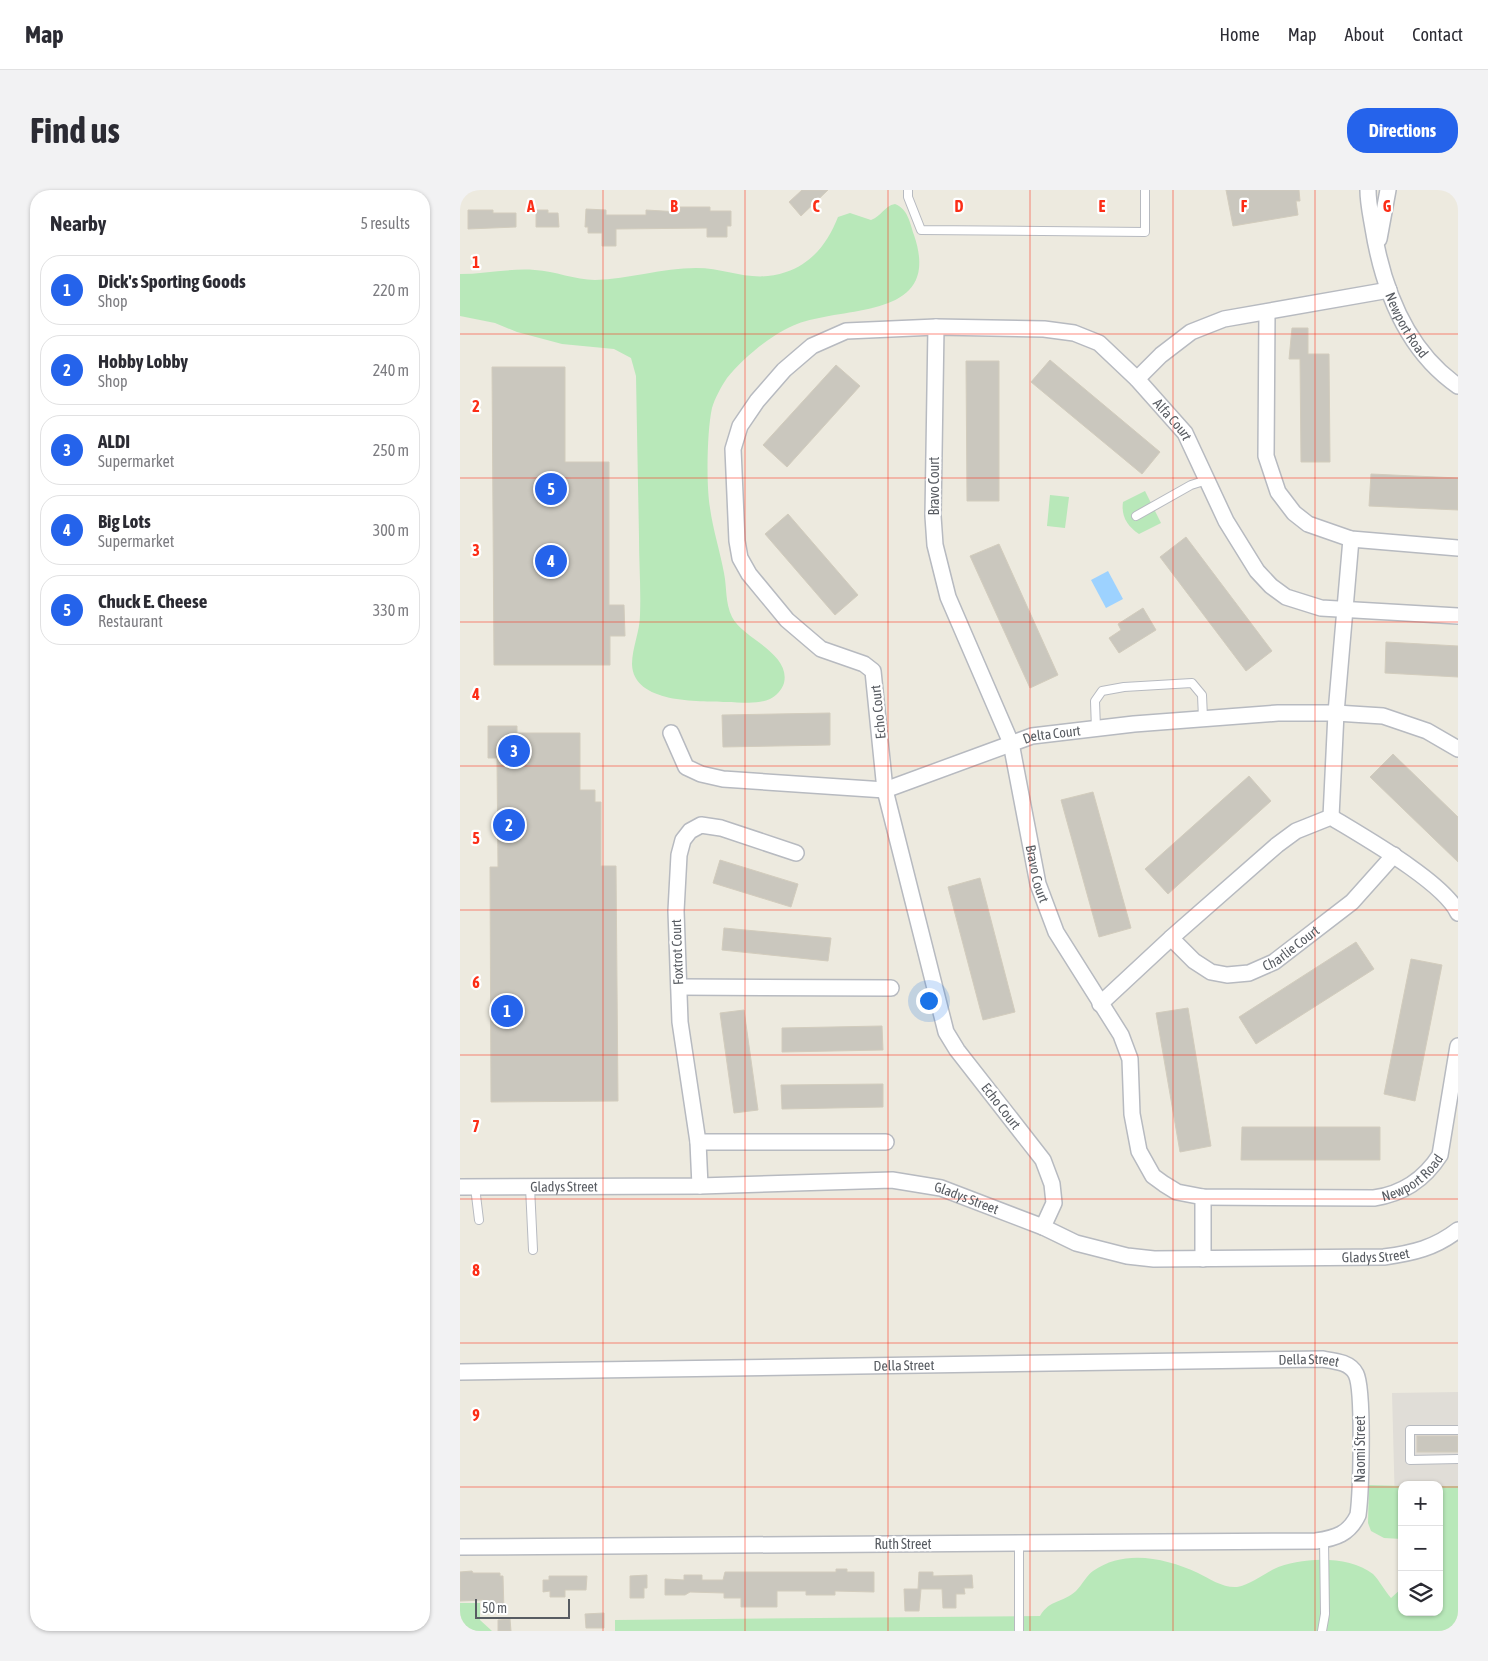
<!DOCTYPE html>
<html lang="en">
<head>
<meta charset="utf-8">
<style>
	:root { --surface:#fff; --page:#f2f2f3; --text:#2b2b33; --muted:#7c7c81; --line:#e1e1e2; --accent:#2563eb }
	body { margin:0; font-family:"Asap Condensed",sans-serif; background:var(--page); color:var(--text) }
	.controls { position:absolute; right:15px; bottom:15px; display:grid; overflow:hidden; border-radius:10px; box-shadow:0 1px 4px #0004 }
	.controls button { width:45px; height:45px; display:grid; place-items:center; padding:0; border:0; border-bottom:1px solid var(--line); background:var(--surface); color:var(--text); font:25px sans-serif }
	.scale { position:absolute; left:15px; bottom:12px; width:95px; box-sizing:border-box; padding-left:5px; border:2px solid #585c62; border-top:0; font-size:14px; line-height:18px; white-space:nowrap; color:#585c62; -webkit-text-stroke:4px #fff; paint-order:stroke }
	.you { position:absolute; left:468px; top:810px; width:18px; height:18px; margin:-12px; border:4px solid #fff; border-radius:50%; background:#1a73e8; box-shadow:0 0 0 8px #1a73e833 }
	.badge { display:grid; place-items:center; width:32px; height:32px; border-radius:50%; background:var(--accent); color:#fff; font-size:16px; font-weight:700 }
	.pin { position:absolute; translate:-50% -50%; border:2px solid #fff; box-shadow:0 1px 5px #0006 }
	.list { margin:0; padding:0; list-style:none }
	h2 { display:flex; justify-content:space-between; align-items:center; height:65px; margin:0; padding:0 20px; font-size:21px }
	h2 small { font-size:16px; font-weight:400; color:var(--muted) }
	.list li { display:grid; grid-template-columns:32px 1fr auto; gap:15px; align-items:center; box-sizing:border-box; height:70px; margin:0 10px 10px; padding:0 10px; border:1px solid var(--line); border-radius:20px }
	.list b { display:block; font-size:19px; white-space:nowrap }
	.list p { margin:0; font-size:16px; white-space:nowrap; color:var(--muted) }
	.list em { font-size:16px; font-style:normal; color:var(--muted) }
	.icon { flex:none; width:28px; height:28px; fill:none; stroke:currentColor; stroke-width:2; stroke-linecap:round; stroke-linejoin:round }
	.map { position:relative; flex:none; width:998px; height:1441px; overflow:hidden; border-radius:20px }
	header { display:flex; align-items:center; gap:30px; box-sizing:border-box; height:70px; padding:0 25px; background:var(--surface); border-bottom:1px solid var(--line) }
	header strong { font-size:24px }
	nav { display:flex; gap:28px; margin-inline-start:auto; font-size:18px }
	.intro { display:flex; align-items:center; justify-content:space-between; box-sizing:border-box; height:120px; padding:0 30px }
	h1 { margin:0; font-size:35px }
	.button { padding:12px 22px; border-radius:20px; background:var(--accent); color:#fff; font-size:18px; font-weight:700 }
	main { display:flex; gap:30px; padding:0 30px }
	aside { flex:1; background:var(--surface); border-radius:20px; box-shadow:0 1px 4px #0004 }
	.map>svg:first-child { display:block }
	.industrial { fill:#e0ddd7 }
	.green { fill:#b8e8b9 }
	.water { fill:#9dd2ff }
	.building { fill:#cac7be; stroke:#d2ccbd }
	.lines { fill:none; stroke-linecap:round; stroke-linejoin:round }
	.lane-casing { stroke:#b7bac0; stroke-width:10 }
	.street-casing { stroke:#b7bac0; stroke-width:18 }
	.lane { stroke:#fff; stroke-width:8 }
	.street { stroke:#fff; stroke-width:15 }
	.grid { fill:none; stroke:#fc2d16; stroke-width:1; stroke-opacity:0.55 }
	.labels { text-anchor:middle; dominant-baseline:central; stroke-width:4.5; stroke-linejoin:round; paint-order:stroke }
	.street-label { font-size:14px; fill:#585c62; stroke:#fff }
	.grid-label { font-size:16px; text-anchor:middle; font-weight:bold; fill:#fc2d16; stroke:#fff; stroke-width:4.5; stroke-linejoin:round; paint-order:stroke }
</style>
</head>
<body>
<header>
<strong>Map</strong>
<nav><a>Home</a><a>Map</a><a>About</a><a>Contact</a></nav>
</header>
<div class="intro"><h1>Find us</h1><a class="button">Directions</a></div>
<main>
<aside>
<h2>Nearby<small>5 results</small></h2>
<ul class="list">
<li><span class="badge">1</span><div><b>Dick's Sporting Goods</b><p>Shop</p></div><em>220 m</em></li>
<li><span class="badge">2</span><div><b>Hobby Lobby</b><p>Shop</p></div><em>240 m</em></li>
<li><span class="badge">3</span><div><b>ALDI</b><p>Supermarket</p></div><em>250 m</em></li>
<li><span class="badge">4</span><div><b>Big Lots</b><p>Supermarket</p></div><em>300 m</em></li>
<li><span class="badge">5</span><div><b>Chuck E. Cheese</b><p>Restaurant</p></div><em>330 m</em></li>
</ul>
</aside>
<div class="map">
<svg width="998" height="1441" viewBox="0 0 998 1441">
	<rect width="100%" height="100%" fill="#edeadf"/>
	<!-- industrial -->
	<path class="industrial" d="M998,1202V1313L979,1314V1295H942V1316H935L932,1203Z"/>
	<!-- green -->
	<g class="green">
		<path d="M435,14C448,19 450,33 454,45C483,130 386,115 337,134C313,143 283,168 267,188C261,197 255,208 252,218C247,240 246,296 250,318C253,340 260,361 264,383C267,398 265,412 272,427C282,448 331,463 324,493C322,500 316,506 310,509C297,515 280,512 266,512C239,511 173,514 172,474C172,458 180,441 180,425C181,399 179,373 179,347C178,293 177,240 176,186L171,168L154,159L102,154L57,142L35,133L0,126V84C25,84 50,78 75,80C95,81 115,90 135,90C169,89 202,78 236,78C269,78 292,94 326,82C353,73 368,52 378,27L390,23L411,30C422,26 424,16 435,14Z"/>
		<path d="M685,301L701,333L679,344C667,336 661,326 663,312Z"/>
		<path d="M590,305L609,307L605,338L587,336Z"/>
		<path d="M909,1295L942,1296V1349L924,1348L911,1341L908,1333Z"/>
		<path d="M979,1296H998V1441H155V1430L580,1426C590,1409 603,1413 616,1401C622,1395 627,1385 633,1381C665,1359 705,1368 738,1383C750,1389 763,1398 777,1397C790,1395 802,1385 814,1379C841,1367 888,1365 913,1384C919,1390 925,1401 931,1408L942,1398V1422H979Z"/>
		<path d="M0,1413H20V1430L32,1441H0Z"/>
	</g>
	<!-- water -->
	<path class="water" d="M648,381L663,409L646,418L631,390Z"/>
	<!-- building -->
	<g class="building">
		<path d="M342,0H368L341,26L329,12Z"/>
		<path d="M766,0H839L840,11H836L838,25L773,36Z"/>
		<path d="M220,17H250V21H271V36H267V47H247V38L156,39V56H142V43H128V37H125L126,19L146,20V25H186V20L220,22Z"/>
		<path d="M8,20H33V23H56V37L8,39Z"/>
		<path d="M76,20H88V23H98L99,37H76Z"/>
		<path d="M832,138H848V164H869L870,272H841L840,169H829Z"/>
		<path d="M590,170L700,262L682,284L571,192Z"/>
		<path d="M506,171H539V311H507Z"/>
		<path d="M376,175L400,196L327,277L303,255Z"/>
		<path d="M32,177H105V272H149V415H164L165,446H150V475H34Z"/>
		<path d="M911,284L998,288V320L909,316Z"/>
		<path d="M328,324L398,405L375,425L305,344Z"/>
		<path d="M726,347L812,461L786,481L700,367Z"/>
		<path d="M539,354L598,485L570,498L510,366Z"/>
		<path d="M683,418L696,440L659,463L649,448L661,440L658,434Z"/>
		<path d="M926,452L998,456V487L925,483Z"/>
		<path d="M370,523V555L263,557L262,525Z"/>
		<path d="M28,536H57V543H120V600H135V612H141V676H156L158,911L31,912L30,677H38L37,568H28Z"/>
		<path d="M933,564L998,627V672L910,587Z"/>
		<path d="M789,586L811,611L708,704L685,679Z"/>
		<path d="M633,602L671,738L639,747L601,610Z"/>
		<path d="M260,670L338,694L331,717L253,693Z"/>
		<path d="M520,688L555,822L523,830L488,697Z"/>
		<path d="M264,738L371,748L368,771L262,760Z"/>
		<path d="M896,752L914,779L796,854L779,827Z"/>
		<path d="M951,769L982,775L955,911L924,904Z"/>
		<path d="M728,818L751,956L720,962L696,823Z"/>
		<path d="M284,820L298,920L274,923L260,823Z"/>
		<path d="M422,836L423,860L322,862V838Z"/>
		<path d="M423,894V917L322,919L321,895Z"/>
		<path d="M782,937H920V970H781Z"/>
		<rect x="957" y="1246" width="41" height="16"/>
		<path d="M376,1379H387V1382H414V1402L375,1401V1405H346V1401H317V1417H281V1408H264V1403L230,1402L225,1405H205V1389L224,1390V1385H242V1390H263L265,1382H376Z"/>
		<path d="M12,1381L13,1383H40V1386H43L44,1421H23V1410L0,1411V1382Z"/>
		<path d="M459,1382H473V1386L512,1385L513,1398H504L505,1404H496V1418H483L482,1399H461L459,1421H445L444,1399H458Z"/>
		<path d="M187,1385V1398H184V1408H170V1386Z"/>
		<path d="M89,1386H127L126,1400H105V1407H90V1401L83,1402V1390H89Z"/>
		<path d="M144,1423V1438H126L125,1424Z"/>
		<path d="M50,1429L51,1441H38V1430Z"/>
	</g>
	<g class="lines">
		<defs>
			<g id="lane">
				<path d="M448,0V7L461,40L685,42V0"/>
				<path d="M676,326L731,295L747,290"/>
				<path d="M636,539L635,511L642,501L664,497L732,493L742,505L743,528"/>
				<path d="M15,997L19,1030"/>
				<path d="M70,997L73,1060"/>
				<path d="M998,1240H950V1270L998,1269"/>
				<path d="M559,1441V1354"/>
				<path d="M862,1441L865,1424L864,1350"/>
			</g>
			<g id="street">
				<path id="s1" d="M908,0C908,13 911,26 913,38C923,99 946,160 998,196"/>
				<path d="M919,49L928,0"/>
				<path d="M807,122L806,266L818,302L834,323L848,334L891,349L998,358"/>
				<path id="s2" d="M476,137L473,326L475,355L488,407L551,553L578,694L596,742L661,845L670,869L672,924L679,961L693,986L704,994L717,1002L743,1007L914,1008C942,1004 964,990 980,965L998,856"/>
				<path d="M677,189L701,165L731,142L764,129L929,100"/>
				<path id="s3" d="M211,543L226,577L241,584L263,589L425,600L572,546L674,534L818,523H876L923,526L967,541L998,559"/>
				<path d="M871,627L876,523L891,349"/>
				<path id="s4" d="M711,748L734,771L751,782L767,785L789,783L814,772L892,712L934,665"/>
				<path d="M219,797L431,798"/>
				<path d="M640,814L711,748L817,655L836,641L871,627C902,646 984,692 998,723"/>
				<path d="M238,952H426"/>
				<path d="M240,996L238,952L220,832L216,721L219,665L223,650L230,641L241,635L261,638L336,663"/>
				<path id="s5" d="M0,997L240,996L432,990L481,998L583,1037L616,1053L667,1066L694,1069L924,1067C953,1063 975,1058 998,1040"/>
				<path id="s6" d="M583,1037L594,1013L592,994L583,970L497,860L486,842L425,600L413,481L404,474L361,459L327,430L289,384L280,368L277,351L273,259L280,236L297,211L324,180L352,156L386,141L476,137L584,139L614,143L639,153L677,189L725,243L766,331L797,381L811,396L826,407L861,418L998,426"/>
				<path d="M743,1069V1007"/>
				<path id="s7" d="M0,1182L862,1169C875,1171 890,1172 896,1184C904,1200 901,1303 898,1325C889,1344 876,1348 856,1351L0,1357"/>
			</g>
		</defs>
		<!-- lane casing -->
		<use href="#lane" class="lane-casing"/>
		<!-- street casing -->
		<use href="#street" class="street-casing"/>
		<!-- lane -->
		<use href="#lane" class="lane"/>
		<!-- street -->
		<use href="#street" class="street"/>
	</g>
	<!-- grid -->
	<path class="grid" d="M143,0V1441M285,0V1441M428,0V1441M570,0V1441M713,0V1441M855,0V1441M0,144H998M0,288H998M0,432H998M0,576H998M0,720H998M0,865H998M0,1009H998M0,1153H998M0,1297H942M979,1297H998"/>
	<g class="labels">
		<!-- street labels -->
		<g class="street-label">
			<text stroke="none"><textPath href="#s1" startOffset="142">Newport Road</textPath></text>
			<text stroke="none"><textPath href="#s6" startOffset="1421">Alfa Court</textPath></text>
			<text transform="translate(474 296) rotate(-90)">Bravo Court</text>
			<text transform="translate(418 522) rotate(-96)">Echo Court</text>
			<text stroke="none"><textPath href="#s3" startOffset="415">Delta Court</textPath></text>
			<text stroke="none"><textPath href="#s2" startOffset="564">Bravo Court</textPath></text>
			<text stroke="none"><textPath href="#s4" startOffset="140">Charlie Court</textPath></text>
			<text transform="translate(217 762) rotate(-92)">Foxtrot Court</text>
			<text transform="translate(541 916) rotate(52)">Echo Court</text>
			<text stroke="none"><textPath href="#s2" startOffset="1165">Newport Road</textPath></text>
			<text stroke="none"><textPath href="#s5" startOffset="104">Gladys Street</textPath></text>
			<text stroke="none"><textPath href="#s5" startOffset="509">Gladys Street</textPath></text>
			<text stroke="none"><textPath href="#s5" startOffset="929">Gladys Street</textPath></text>
			<text stroke="none"><textPath href="#s7" startOffset="849">Della Street</textPath></text>
			<text stroke="none"><textPath href="#s7" startOffset="444">Della Street</textPath></text>
			<text transform="translate(900 1259) rotate(-90)">Naomi Street</text>
			<text x="443" y="1354">Ruth Street</text>
		</g>
	</g>
	<g class="grid-label">
		<text x="71" y="22">A</text>
		<text x="214" y="22">B</text>
		<text x="356" y="22">C</text>
		<text x="499" y="22">D</text>
		<text x="642" y="22">E</text>
		<text x="784" y="22">F</text>
		<text x="927" y="22">G</text>
		<text x="16" y="78">1</text>
		<text x="16" y="222">2</text>
		<text x="16" y="366">3</text>
		<text x="16" y="510">4</text>
		<text x="16" y="654">5</text>
		<text x="16" y="798">6</text>
		<text x="16" y="942">7</text>
		<text x="16" y="1086">8</text>
		<text x="16" y="1231">9</text>
	</g>
</svg>
<div class="controls">
<button>+</button>
<button>−</button>
<button><svg class="icon" aria-label="layers" viewBox="0 0 24 24"><path d="M12 4l9 5-9 5-9-5zM3 14l9 5 9-5"/></svg></button>
</div>
<div class="scale">50 m</div>
<div class="you"></div>
<div class="pin badge" style="left:47px;top:821px">1</div>
<div class="pin badge" style="left:49px;top:635px">2</div>
<div class="pin badge" style="left:54px;top:561px">3</div>
<div class="pin badge" style="left:91px;top:371px">4</div>
<div class="pin badge" style="left:91px;top:299px">5</div>
</div>
</main>
</body>
</html>
